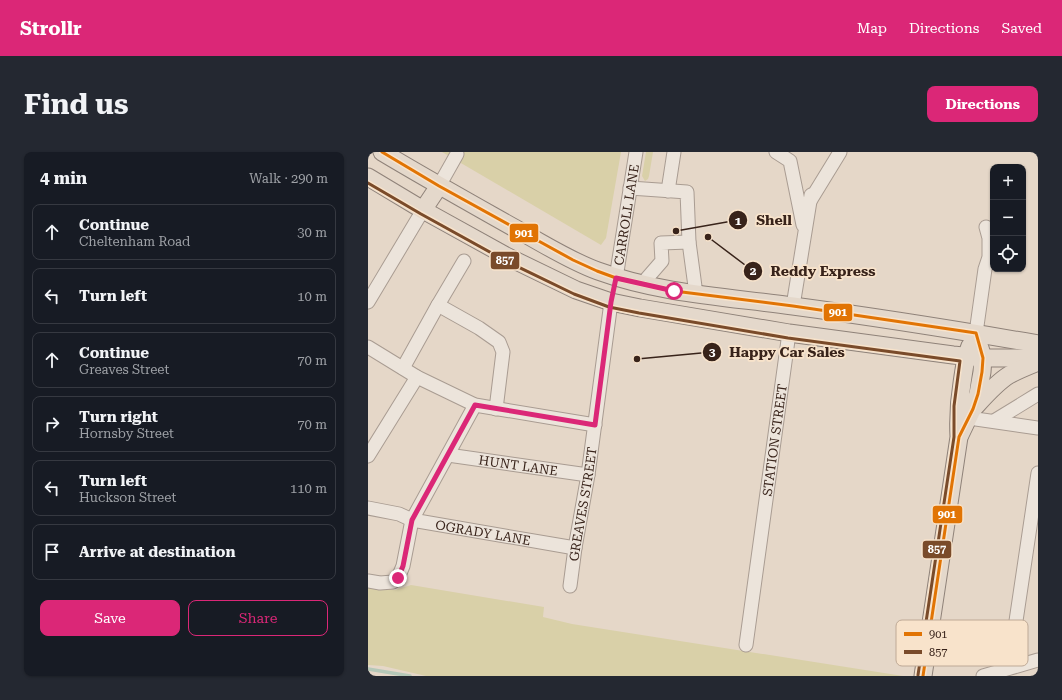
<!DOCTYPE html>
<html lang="en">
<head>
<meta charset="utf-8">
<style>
	:root { --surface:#171b24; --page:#242831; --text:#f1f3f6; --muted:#9ea1a6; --line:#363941; --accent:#db2777 }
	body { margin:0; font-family:"Roboto Serif",serif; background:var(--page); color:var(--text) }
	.controls { position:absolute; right:12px; top:12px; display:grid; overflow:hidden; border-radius:8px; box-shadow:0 1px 3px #0004 }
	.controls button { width:36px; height:36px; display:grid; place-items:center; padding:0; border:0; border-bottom:1px solid var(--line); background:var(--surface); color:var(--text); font:20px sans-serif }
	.stop { position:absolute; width:12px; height:12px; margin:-9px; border:3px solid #db2777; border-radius:50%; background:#fff }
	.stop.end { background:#db2777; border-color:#fff; box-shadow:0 1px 4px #0008 }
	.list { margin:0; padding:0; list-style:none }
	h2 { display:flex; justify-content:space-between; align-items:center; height:52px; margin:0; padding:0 16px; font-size:17px }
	h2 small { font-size:13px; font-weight:400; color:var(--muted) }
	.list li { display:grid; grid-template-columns:26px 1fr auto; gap:12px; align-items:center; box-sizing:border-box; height:56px; margin:0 8px 8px; padding:0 8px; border:1px solid var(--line); border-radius:8px }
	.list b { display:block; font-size:15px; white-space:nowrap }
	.list p { margin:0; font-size:13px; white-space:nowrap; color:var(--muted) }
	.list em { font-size:13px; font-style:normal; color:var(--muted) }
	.actions { display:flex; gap:8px; padding:12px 16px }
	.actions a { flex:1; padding:9px 0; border:1px solid var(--accent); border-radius:8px; text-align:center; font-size:14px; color:var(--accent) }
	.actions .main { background:var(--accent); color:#fff }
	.icon { flex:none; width:22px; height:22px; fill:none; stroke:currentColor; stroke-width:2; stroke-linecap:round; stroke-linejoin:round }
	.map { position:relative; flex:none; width:670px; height:524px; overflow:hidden; border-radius:8px }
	header { display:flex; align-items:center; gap:24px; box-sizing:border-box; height:56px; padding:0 20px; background:var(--accent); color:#fff }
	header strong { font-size:19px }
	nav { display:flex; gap:22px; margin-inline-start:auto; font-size:14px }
	.intro { display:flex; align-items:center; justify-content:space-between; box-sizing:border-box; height:96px; padding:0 24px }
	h1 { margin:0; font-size:28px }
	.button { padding:10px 18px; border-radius:8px; background:var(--accent); color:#fff; font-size:14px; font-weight:700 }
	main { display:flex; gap:24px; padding:0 24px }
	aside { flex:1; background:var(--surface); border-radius:8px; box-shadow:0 1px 3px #0004 }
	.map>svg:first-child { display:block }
	.green { fill:#d9d0a8 }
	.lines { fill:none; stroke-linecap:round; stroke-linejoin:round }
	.stream { stroke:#b5c8b8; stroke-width:3.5 }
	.minor-casing { stroke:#a99c92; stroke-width:15 }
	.major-casing { stroke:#8f8279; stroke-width:19 }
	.minor { stroke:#ece4db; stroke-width:13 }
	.major { stroke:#e4d8cb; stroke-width:17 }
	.bus-1-casing { stroke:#f8e3cb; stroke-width:6 }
	.bus-2-casing { stroke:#f8e3cb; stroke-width:6 }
	.bus-1 { stroke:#e17404; stroke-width:3 }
	.bus-2 { stroke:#7a4b2a; stroke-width:3 }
	.route { stroke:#db2777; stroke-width:5 }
	.labels { text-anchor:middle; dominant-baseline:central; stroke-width:3.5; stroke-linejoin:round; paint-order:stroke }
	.street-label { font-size:13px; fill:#38231a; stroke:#f8e3cb }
	.key { fill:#f8e3cb; stroke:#bea996; stroke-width:1 }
	.key-label { font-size:11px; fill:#38231a }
	.leader { fill:none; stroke:#38231a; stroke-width:1.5 }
	.callout-dot { fill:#38231a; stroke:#f8e3cb; stroke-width:1.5 }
	.mark-label { font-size:12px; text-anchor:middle; font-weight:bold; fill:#fff }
	.callout-label { font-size:14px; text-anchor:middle; font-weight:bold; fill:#38231a; stroke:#f8e3cb; stroke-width:3.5; stroke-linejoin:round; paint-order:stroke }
	.line-badge { stroke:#f8e3cb; stroke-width:1.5 }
	.badge-label { font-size:11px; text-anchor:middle; font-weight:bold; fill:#fff }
</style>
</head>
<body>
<header>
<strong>Strollr</strong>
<nav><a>Map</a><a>Directions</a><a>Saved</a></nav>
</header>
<div class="intro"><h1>Find us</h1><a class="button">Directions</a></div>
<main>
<aside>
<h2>4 min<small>Walk · 290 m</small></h2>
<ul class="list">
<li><svg class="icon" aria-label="ahead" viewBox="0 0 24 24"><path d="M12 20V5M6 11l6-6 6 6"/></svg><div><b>Continue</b><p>Cheltenham Road</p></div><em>30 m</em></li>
<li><svg class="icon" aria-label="left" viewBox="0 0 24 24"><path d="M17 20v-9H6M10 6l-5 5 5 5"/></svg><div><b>Turn left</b></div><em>10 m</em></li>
<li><svg class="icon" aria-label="ahead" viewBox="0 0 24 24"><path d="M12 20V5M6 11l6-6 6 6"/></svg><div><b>Continue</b><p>Greaves Street</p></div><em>70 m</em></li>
<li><svg class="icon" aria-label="right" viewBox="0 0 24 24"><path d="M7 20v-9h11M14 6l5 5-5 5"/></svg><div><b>Turn right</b><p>Hornsby Street</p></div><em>70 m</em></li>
<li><svg class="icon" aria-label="left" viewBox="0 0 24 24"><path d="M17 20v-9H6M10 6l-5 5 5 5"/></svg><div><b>Turn left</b><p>Huckson Street</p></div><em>110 m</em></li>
<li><svg class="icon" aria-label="arrive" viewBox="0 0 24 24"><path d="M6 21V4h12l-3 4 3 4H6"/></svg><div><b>Arrive at destination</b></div></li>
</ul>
<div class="actions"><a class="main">Save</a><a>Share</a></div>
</aside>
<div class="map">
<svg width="670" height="524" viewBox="0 0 670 524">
	<rect width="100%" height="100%" fill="#e5d7c8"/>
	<!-- green -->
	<g class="green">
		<path d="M74,0H253L238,86L233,93Z"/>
		<path d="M278,0H285L281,24L280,27L277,29L274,24Z"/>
		<path d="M43,433L176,455L175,465L204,472L535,524H58L15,514L0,513V434L27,438Z"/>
	</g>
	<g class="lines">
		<!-- stream -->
		<path class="stream" d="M0,517L42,524"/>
		<defs>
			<g id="minor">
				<path d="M408,0L422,9L435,73"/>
				<path d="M71,34L89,2"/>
				<path d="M262,36L319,40L321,90L328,142"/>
				<path d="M300,39L306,0"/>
				<path d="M442,49L472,0"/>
				<path d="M96,109L70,153L111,176L131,190L135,200L128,257"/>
				<path id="s1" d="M248,126L268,0"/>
				<path d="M274,132L294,109L293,91L321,90"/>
				<path d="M0,150L55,58"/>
				<path d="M425,154L443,43"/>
				<path d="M608,181L617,117L621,105V86L618,75"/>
				<path d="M0,195L49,225L107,253L227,273"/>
				<path d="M35,216L70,153"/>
				<path d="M601,266L670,276"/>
				<path d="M626,269L670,242"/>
				<path id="s2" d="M80,303L220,323"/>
				<path d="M0,304L49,225"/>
				<path id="s3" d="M0,356L31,362L44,368L207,396"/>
				<path d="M0,429L12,431L25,430L30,426L35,414L44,368L107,253"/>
				<path id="s4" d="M202,434L207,396L220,323L243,150"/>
				<path id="s5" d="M378,493L421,181"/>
				<path d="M641,516L670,321"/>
				<path d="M615,524L670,508"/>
			</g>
			<g id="major">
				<path d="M14,0C59,27 104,52 150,78C176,92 202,109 230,119C293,142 360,145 425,154C507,165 589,178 670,192"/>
				<path d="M0,25L55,58L140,105L208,138L243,150L272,156L421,181L585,203L615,206H670"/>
				<path d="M55,58L71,34"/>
				<path d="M606,256C617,244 628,231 641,223C650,218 660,214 670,210"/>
				<path d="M592,283L603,260L610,242L614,220L615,206L612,196"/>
				<path d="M555,524L591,285C590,266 591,249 594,231C596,218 597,206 602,194"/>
			</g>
		</defs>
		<!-- minor casing -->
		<use href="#minor" class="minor-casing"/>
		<!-- major casing -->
		<use href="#major" class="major-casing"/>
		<!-- minor -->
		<use href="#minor" class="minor"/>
		<!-- major -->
		<use href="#major" class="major"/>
		<defs>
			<path id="bus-1" d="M14,0L71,34L205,108L229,119L248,126L306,139L425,154L608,181L615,206L614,220L610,242L605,257L591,285L555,524"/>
			<path id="bus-2" d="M0,31L53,62L138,109L206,142L241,155L271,161L420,186L592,209L586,254V285L550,523"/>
		</defs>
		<!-- bus-1 casing -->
		<use href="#bus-1" class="bus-1-casing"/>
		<!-- bus-2 casing -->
		<use href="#bus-2" class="bus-2-casing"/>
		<!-- bus-1 -->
		<use href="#bus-1" class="bus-1"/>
		<!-- bus-2 -->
		<use href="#bus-2" class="bus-2"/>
	</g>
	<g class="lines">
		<!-- route -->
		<path class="route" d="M30,426L35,414L44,368L107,253L227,273L243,150L248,126L306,139"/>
	</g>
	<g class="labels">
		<!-- street labels -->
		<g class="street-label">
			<text stroke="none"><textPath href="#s1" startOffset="64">CARROLL LANE</textPath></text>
			<text stroke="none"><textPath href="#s5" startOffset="207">STATION STREET</textPath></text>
			<text stroke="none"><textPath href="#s2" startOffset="71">HUNT LANE</textPath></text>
			<text stroke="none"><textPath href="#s4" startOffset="83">GREAVES STREET</textPath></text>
			<text stroke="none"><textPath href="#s3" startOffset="118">OGRADY LANE</textPath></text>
		</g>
	</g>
	<!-- legend -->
	<rect x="528" y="468" width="132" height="46" rx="6" class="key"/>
	<rect x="536" y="480" width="18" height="4" fill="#e17404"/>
	<rect x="536" y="498" width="18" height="4" fill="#7a4b2a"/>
	<g class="key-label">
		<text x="561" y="486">901</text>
		<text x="561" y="504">857</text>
	</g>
	<!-- callouts -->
	<path class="leader" d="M308 79L370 68M340 85L385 119M269 207L344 200"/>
	<g class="callout-dot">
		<circle cx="308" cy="79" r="4"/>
		<circle cx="340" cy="85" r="4"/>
		<circle cx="269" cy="207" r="4"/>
		<circle cx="370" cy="68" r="10"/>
		<circle cx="385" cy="119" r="10"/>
		<circle cx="344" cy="200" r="10"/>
	</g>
	<g class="mark-label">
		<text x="370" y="73">1</text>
		<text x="385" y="123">2</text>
		<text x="344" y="204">3</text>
	</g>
	<g class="callout-label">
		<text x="406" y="73">Shell</text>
		<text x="455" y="124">Reddy Express</text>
		<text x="419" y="205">Happy Car Sales</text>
	</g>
	<g class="line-badge">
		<rect x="141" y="71" width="30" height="20" rx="4" fill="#e17404"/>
		<rect x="122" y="99" width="30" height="19" rx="4" fill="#7a4b2a"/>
		<rect x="455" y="151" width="30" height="19" rx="4" fill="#e17404"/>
		<rect x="564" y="353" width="31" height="19" rx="4" fill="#e17404"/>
		<rect x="554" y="388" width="30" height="19" rx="4" fill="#7a4b2a"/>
	</g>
	<g class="badge-label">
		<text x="156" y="85">901</text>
		<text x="137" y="112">857</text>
		<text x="470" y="164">901</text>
		<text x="579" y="366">901</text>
		<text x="569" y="401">857</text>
	</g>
</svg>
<div class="controls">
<button>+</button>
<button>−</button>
<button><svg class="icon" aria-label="locate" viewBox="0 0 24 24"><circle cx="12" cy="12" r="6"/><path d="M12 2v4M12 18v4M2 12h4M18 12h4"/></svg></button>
</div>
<div class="stop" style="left:306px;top:139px"></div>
<div class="stop end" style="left:30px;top:426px"></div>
</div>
</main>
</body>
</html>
